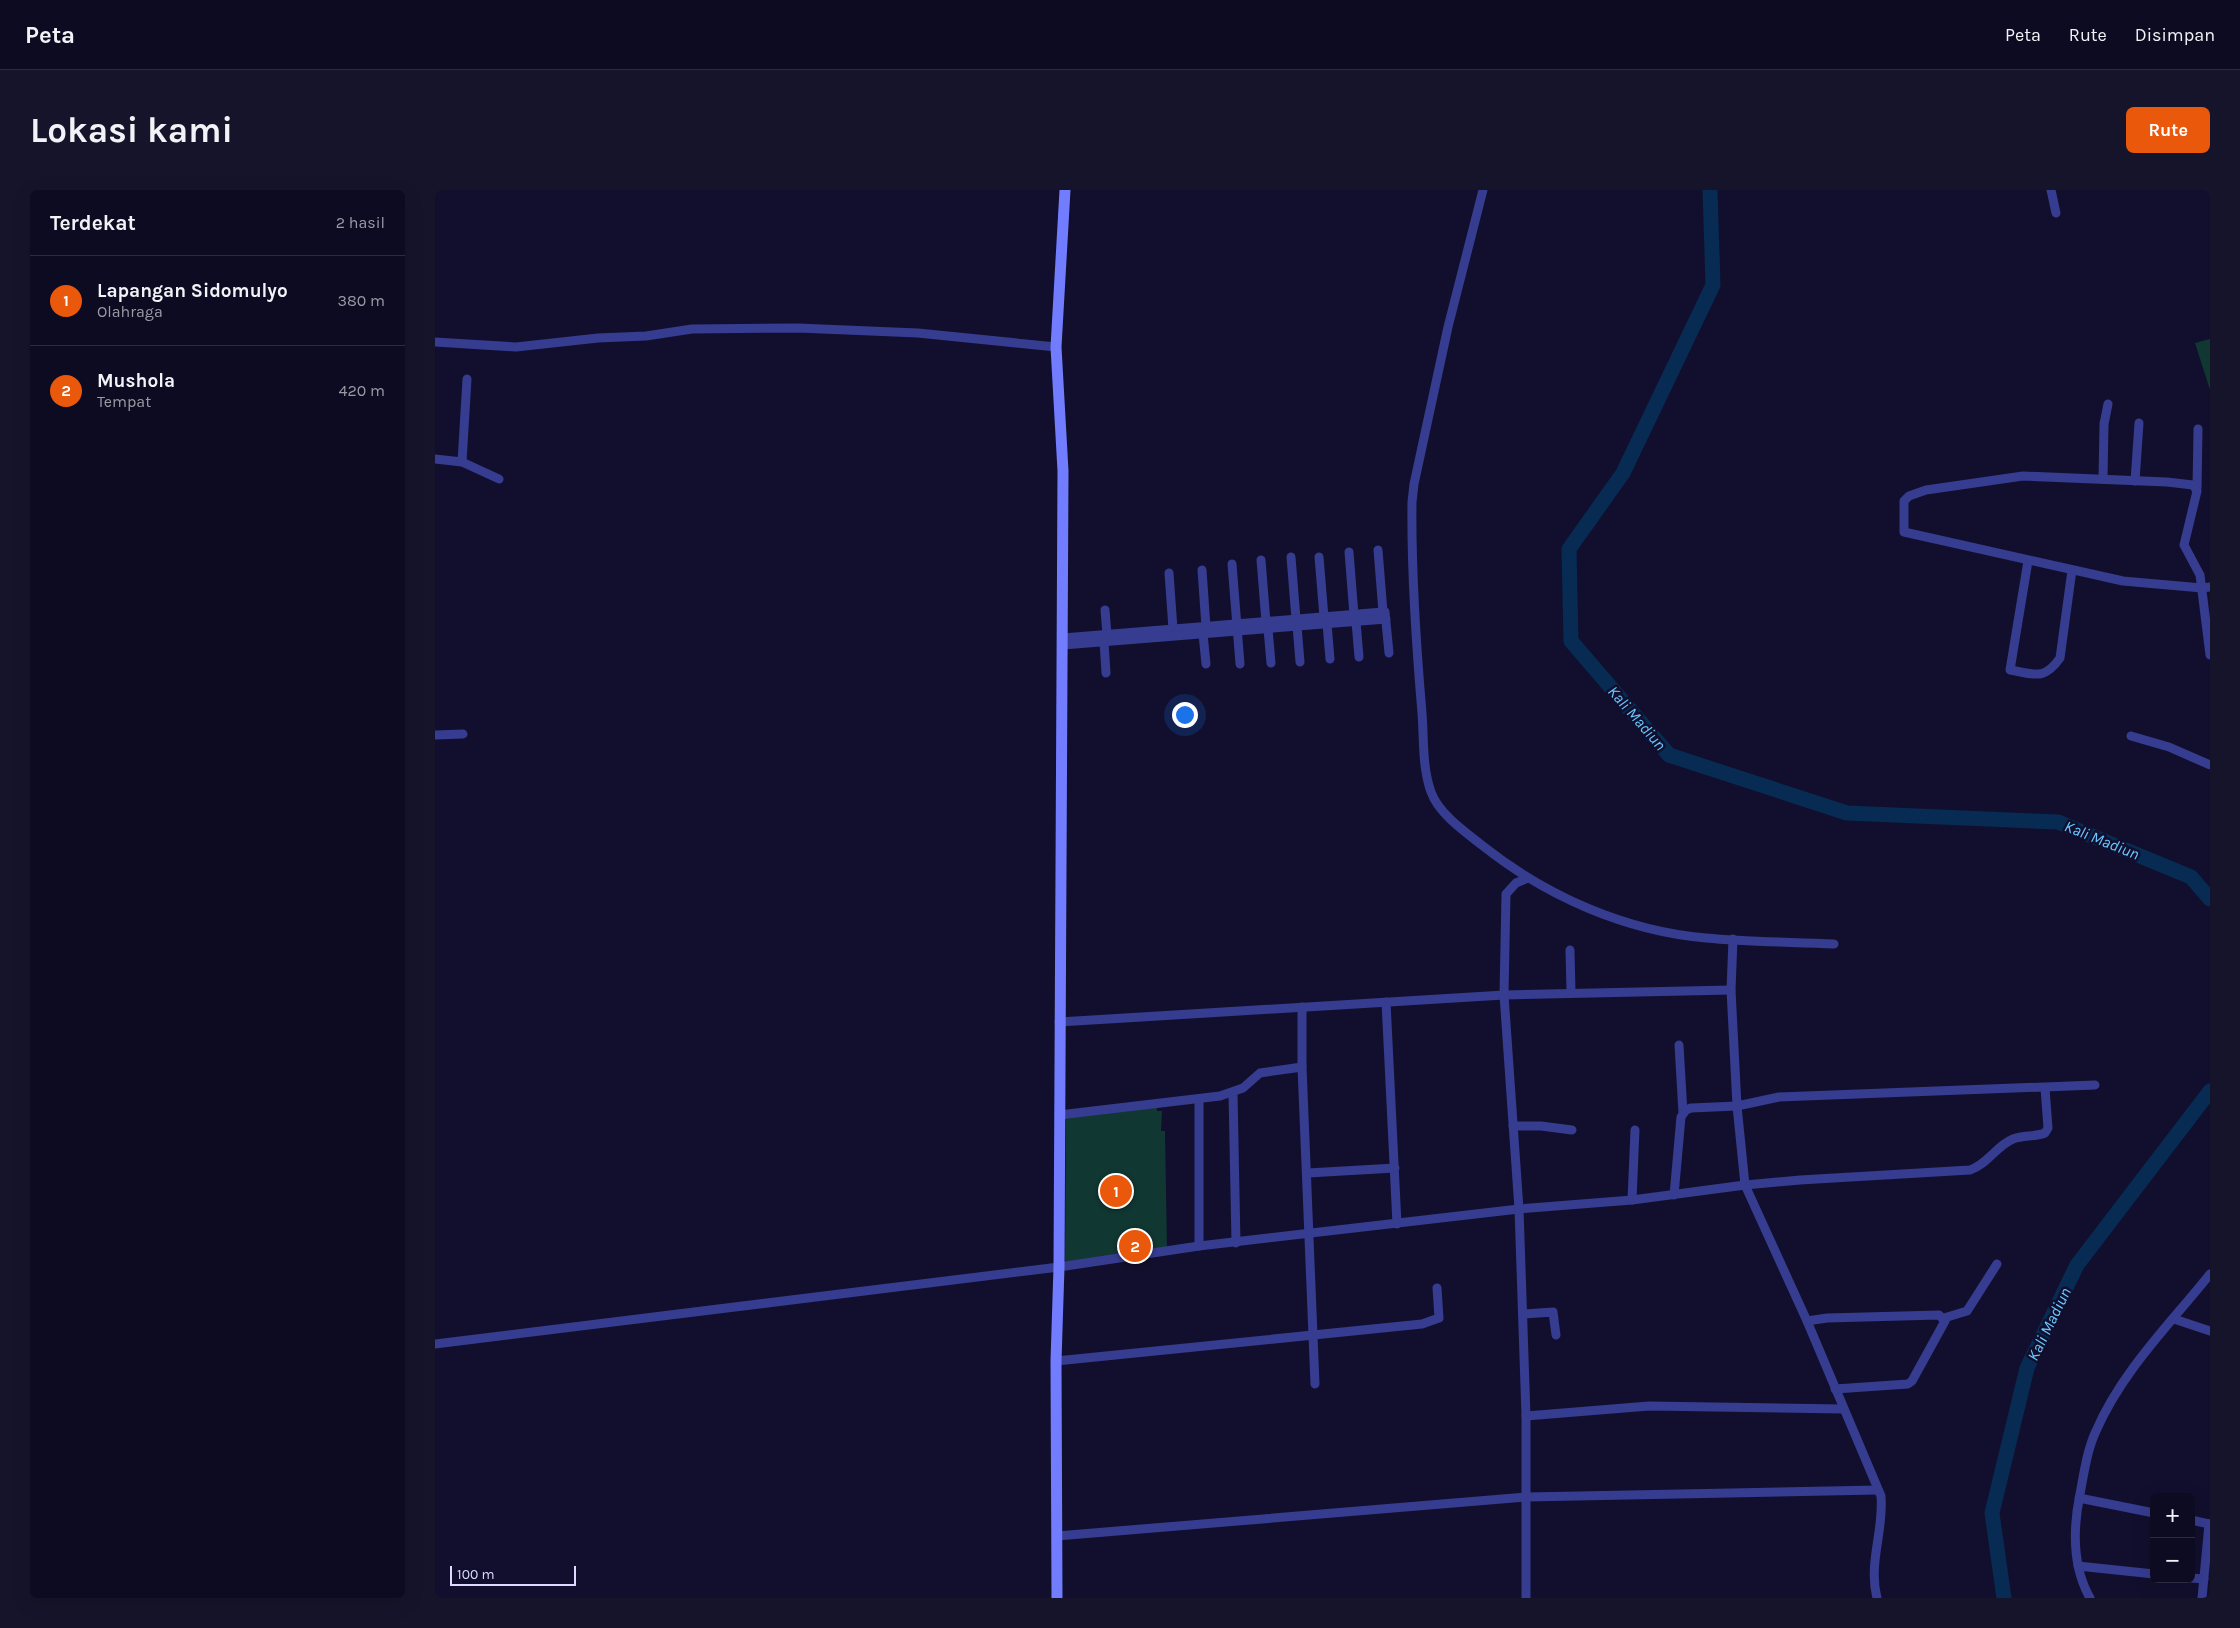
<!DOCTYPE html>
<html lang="id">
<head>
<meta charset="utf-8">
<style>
	:root { --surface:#0d0b22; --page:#16142a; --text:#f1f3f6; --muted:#9a9ba5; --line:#2d2b40; --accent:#ea580c }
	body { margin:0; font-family:Karla,sans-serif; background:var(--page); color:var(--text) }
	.controls { position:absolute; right:15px; bottom:15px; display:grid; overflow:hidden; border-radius:8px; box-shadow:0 5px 20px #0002 }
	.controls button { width:45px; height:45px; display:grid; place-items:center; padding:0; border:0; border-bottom:1px solid var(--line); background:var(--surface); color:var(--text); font:25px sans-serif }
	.scale { position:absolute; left:15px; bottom:12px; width:126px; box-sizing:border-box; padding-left:5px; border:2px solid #dbdbff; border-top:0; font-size:14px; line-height:18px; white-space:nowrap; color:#dbdbff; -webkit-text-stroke:4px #110f2d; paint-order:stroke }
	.you { position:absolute; left:749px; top:524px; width:18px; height:18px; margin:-12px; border:4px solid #fff; border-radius:50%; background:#1a73e8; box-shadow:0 0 0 8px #1a73e833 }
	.badge { display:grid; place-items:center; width:32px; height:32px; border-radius:50%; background:var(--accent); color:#fff; font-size:16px; font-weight:700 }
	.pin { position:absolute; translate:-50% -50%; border:2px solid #fff; box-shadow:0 1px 5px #0006 }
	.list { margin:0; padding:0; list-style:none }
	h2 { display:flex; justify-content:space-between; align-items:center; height:65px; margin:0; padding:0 20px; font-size:21px }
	h2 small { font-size:16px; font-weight:400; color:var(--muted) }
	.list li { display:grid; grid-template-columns:32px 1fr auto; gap:15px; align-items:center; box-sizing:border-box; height:90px; padding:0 20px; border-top:1px solid var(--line) }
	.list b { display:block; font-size:19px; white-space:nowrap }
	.list p { margin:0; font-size:16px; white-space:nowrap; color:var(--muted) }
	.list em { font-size:16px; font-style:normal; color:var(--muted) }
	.map { position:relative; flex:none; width:1775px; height:1408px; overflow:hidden; border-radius:8px }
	header { display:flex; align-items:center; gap:30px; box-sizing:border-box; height:70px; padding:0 25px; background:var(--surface); border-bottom:1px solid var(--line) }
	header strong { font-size:24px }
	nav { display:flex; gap:28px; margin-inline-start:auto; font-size:18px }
	.intro { display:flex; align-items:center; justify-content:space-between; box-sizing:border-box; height:120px; padding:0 30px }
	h1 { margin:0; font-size:35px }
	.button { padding:12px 22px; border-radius:8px; background:var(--accent); color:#fff; font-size:18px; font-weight:700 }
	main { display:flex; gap:30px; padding:0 30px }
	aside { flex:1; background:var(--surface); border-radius:8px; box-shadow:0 5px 20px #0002 }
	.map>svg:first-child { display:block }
	.green { fill:#113732 }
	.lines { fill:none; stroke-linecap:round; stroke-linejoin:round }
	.river { stroke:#082b53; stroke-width:15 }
	.street { stroke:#363c8f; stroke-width:9 }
	.secondary { stroke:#727cff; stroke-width:11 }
	.labels { text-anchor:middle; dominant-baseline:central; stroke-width:5; stroke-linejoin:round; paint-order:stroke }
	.water-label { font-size:16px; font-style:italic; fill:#69c8ff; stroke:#110f2d }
</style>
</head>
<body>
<header>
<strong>Peta</strong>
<nav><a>Peta</a><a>Rute</a><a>Disimpan</a></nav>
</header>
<div class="intro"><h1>Lokasi kami</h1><a class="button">Rute</a></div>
<main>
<aside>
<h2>Terdekat<small>2 hasil</small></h2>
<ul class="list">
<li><span class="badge">1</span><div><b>Lapangan Sidomulyo</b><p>Olahraga</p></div><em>380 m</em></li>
<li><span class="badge">2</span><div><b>Mushola</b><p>Tempat</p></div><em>420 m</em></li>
</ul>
</aside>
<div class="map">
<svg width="1775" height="1408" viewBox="0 0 1775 1408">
	<rect width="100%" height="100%" fill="#110f2d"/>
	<!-- green -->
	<g class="green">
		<path d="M1775,149V200L1760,153Z"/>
		<path d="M722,915V921H727L726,941H730L732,1060L630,1073L631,927Z"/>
	</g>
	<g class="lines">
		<!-- river -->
		<g class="river">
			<path d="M1275,0L1278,95L1188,283L1134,359L1136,451L1234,565L1412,623L1623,632L1756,687L1775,709"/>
			<path d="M1569,1408L1557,1323L1592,1178L1642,1075L1775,901"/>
		</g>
		<!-- street -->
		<g class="street">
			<path d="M1048,0L1013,137L979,294L977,312C976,383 981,453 987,523C989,549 987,577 996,602C1004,624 1030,642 1048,656C1111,706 1190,741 1271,748C1313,752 1356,752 1399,754"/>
			<path d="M1616,0L1621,23"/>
			<path d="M0,152L81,157L163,148L211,146L257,139L363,138L483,143L621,157"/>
			<path d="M0,269L27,272L64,289"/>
			<path d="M27,272L32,189"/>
			<path d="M1668,289L1669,234L1673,214"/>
			<path d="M1700,291L1704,233"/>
			<path d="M1762,298L1763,239"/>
			<path d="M943,360L948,422H950L954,463"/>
			<path d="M914,362L919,425"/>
			<path d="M856,367L861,429"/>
			<path d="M884,367L889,427"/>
			<path d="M826,370L831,432"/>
			<path d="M1593,371L1575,480C1599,484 1609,491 1625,468L1637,380"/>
			<path d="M797,374L805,474"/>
			<path d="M767,380L771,437"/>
			<path d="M734,383L738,439"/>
			<path d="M1775,397L1767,398L1688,391L1469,342V311L1474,306L1491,300L1588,286L1732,292L1758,295L1762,301L1749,355L1765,385L1775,465"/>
			<path d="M670,420L672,445"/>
			<path d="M921,432L924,467"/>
			<path d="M892,434L895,469"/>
			<path d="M862,436L865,472"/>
			<path d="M833,439L836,473"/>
			<path d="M768,444L771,474"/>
			<path d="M628,448L948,422"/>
			<path d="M669,452L671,483"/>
			<path d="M628,455L951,429"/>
			<path d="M0,545L28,544"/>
			<path d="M1696,546L1734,557L1775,575"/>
			<path d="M1298,749L1296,800L1302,916L1310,995L1372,1131L1446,1306C1449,1341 1433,1373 1442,1408"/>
			<path d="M1135,760L1136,802"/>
			<path d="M951,812L962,1034"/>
			<path d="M867,817V877L880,1194"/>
			<path d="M624,832L1069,805L1296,800"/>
			<path d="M1244,855L1248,923"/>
			<path d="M798,903L801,1053"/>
			<path d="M764,909V1056"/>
			<path d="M624,925L785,906L808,898L825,883L867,877"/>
			<path d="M1078,936H1106L1137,940"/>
			<path d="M873,983L960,978"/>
			<path d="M1239,1005L1246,927L1251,920L1256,918L1302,916L1344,907L1660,895"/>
			<path d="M1197,1010L1200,940"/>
			<path d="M1088,1124L1118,1122L1121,1145"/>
			<path d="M1509,1128L1532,1121L1562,1074"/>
			<path d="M1739,1129L1775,1141"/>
			<path d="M1372,1131L1392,1128L1504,1125L1510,1131L1477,1191L1473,1194L1400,1199"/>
			<path d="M0,1154L624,1077L764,1056L1084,1019L1197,1010L1310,995L1365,990L1535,980C1553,974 1561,956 1578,949C1588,945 1600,947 1610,943L1613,938L1610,898"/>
			<path d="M621,1171L987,1134L1004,1128L1002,1098"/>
			<path d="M1091,1226L1214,1216L1408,1219"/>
			<path d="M1644,1308L1719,1323"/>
			<path d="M1756,1330L1775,1334"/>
			<path d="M622,1346L1092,1307L1443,1300"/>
			<path d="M1643,1376L1719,1384"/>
			<path d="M1756,1388L1769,1389"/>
			<path d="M1091,1408V1226L1084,1019L1069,805L1071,704L1081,693L1093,688"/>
			<path d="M1655,1408C1637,1376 1638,1338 1645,1304C1649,1283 1652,1260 1661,1241C1687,1181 1735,1134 1775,1084"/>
			<path d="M1767,1408L1774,1334"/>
		</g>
		<!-- secondary -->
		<path class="secondary" d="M622,1408L621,1171L624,1077L628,281L621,157L630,0"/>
	</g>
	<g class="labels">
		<!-- water labels -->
		<g class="water-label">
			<text transform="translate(1202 528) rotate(49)">Kali Madiun</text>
			<text transform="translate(1667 650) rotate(22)">Kali Madiun</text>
			<text transform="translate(1614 1134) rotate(-64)">Kali Madiun</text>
		</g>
	</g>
</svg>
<div class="controls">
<button>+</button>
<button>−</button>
</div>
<div class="scale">100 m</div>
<div class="you"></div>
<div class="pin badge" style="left:681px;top:1001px">1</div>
<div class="pin badge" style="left:700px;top:1056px">2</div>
</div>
</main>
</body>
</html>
